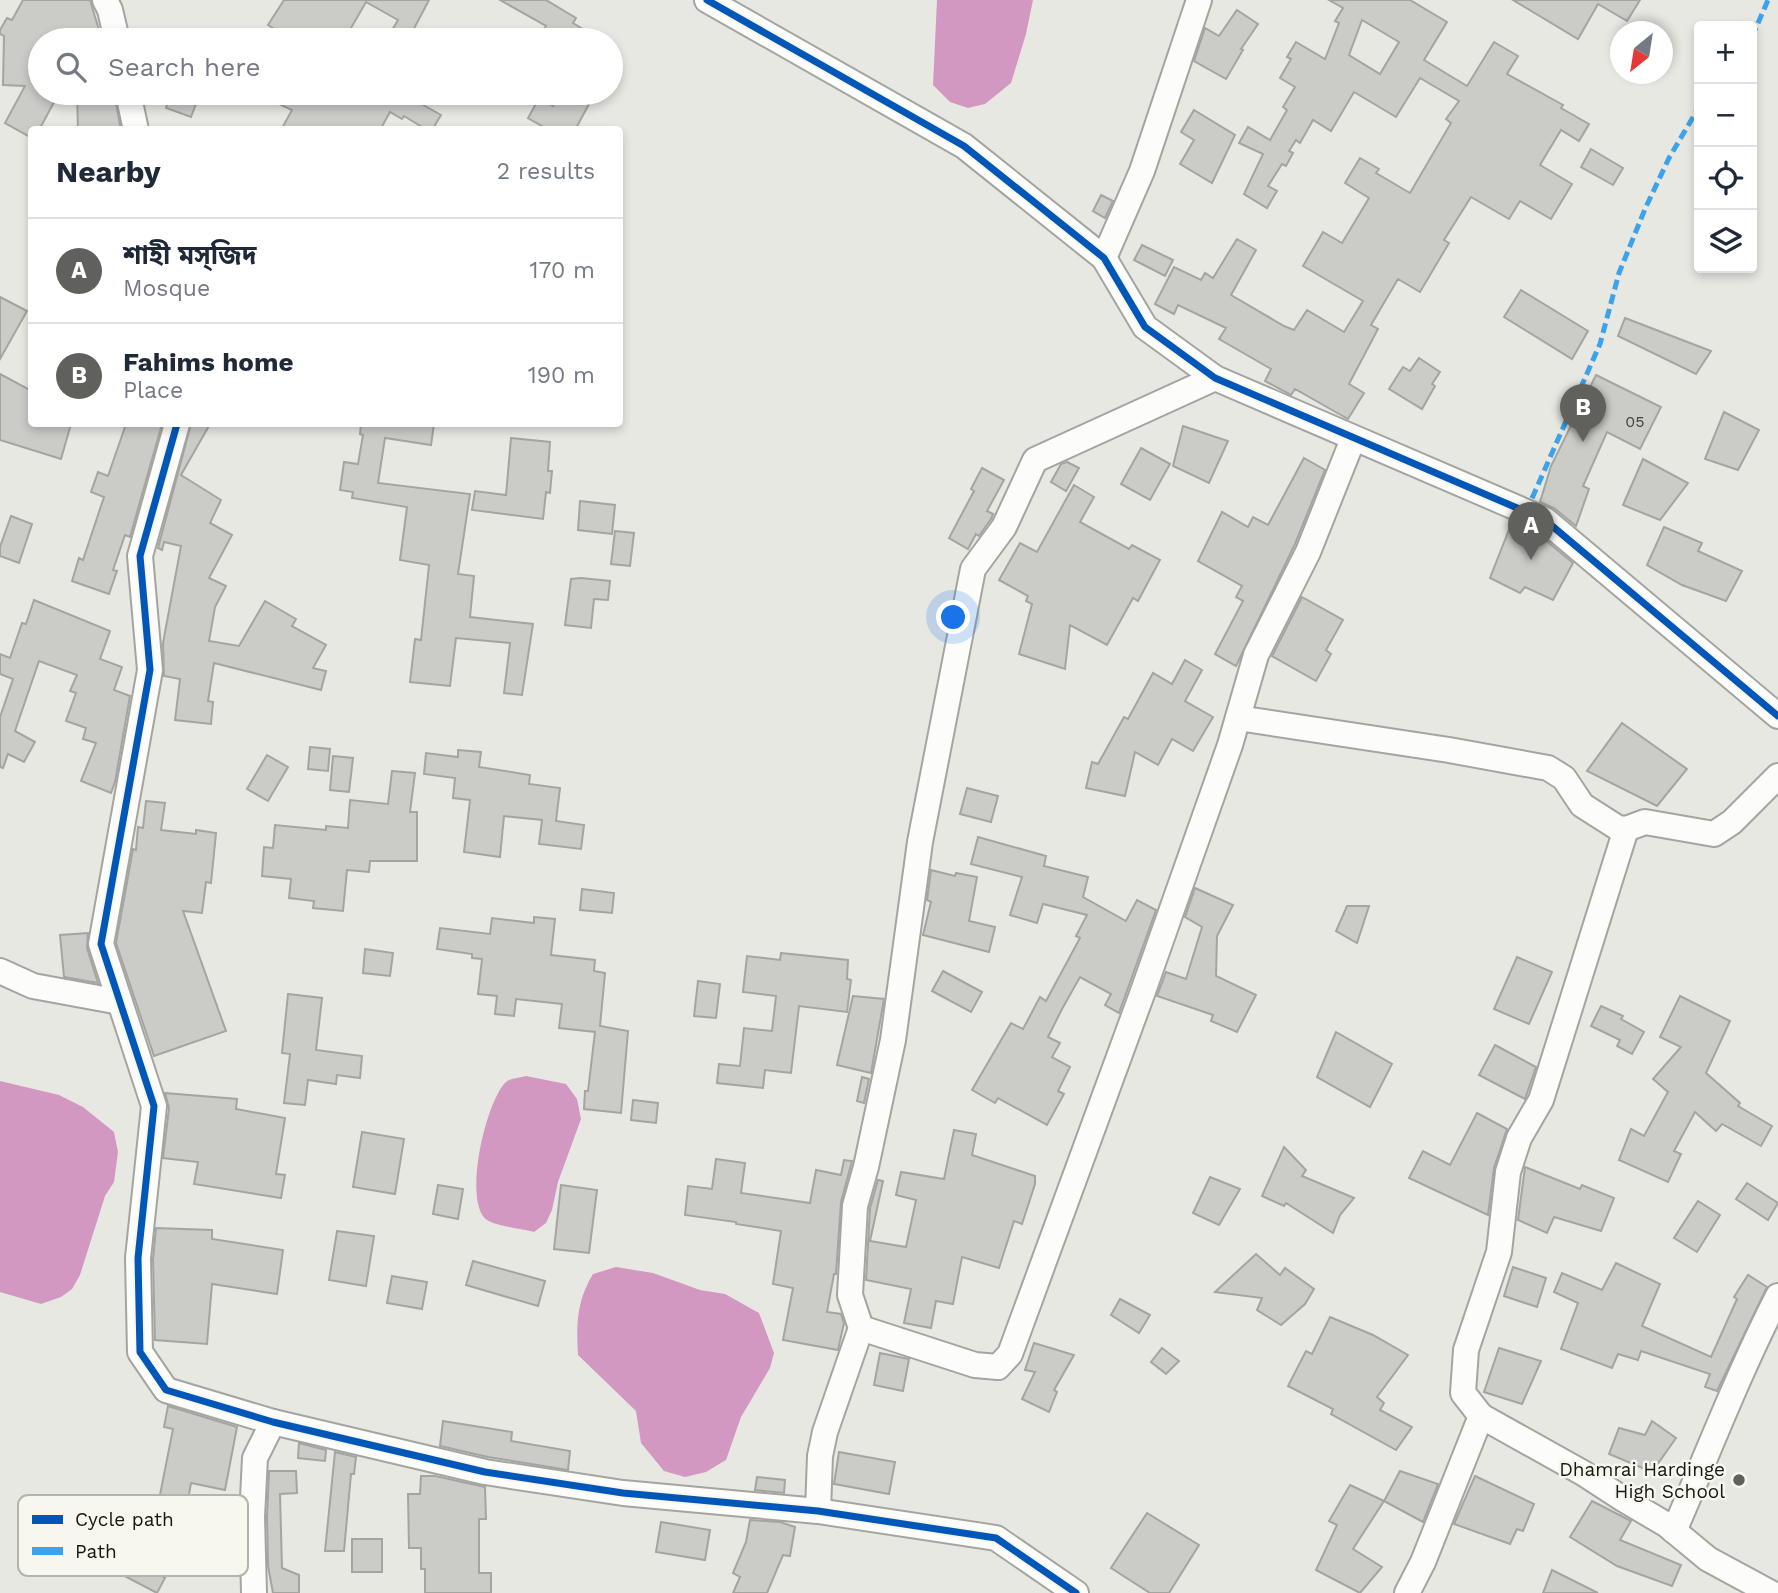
<!DOCTYPE html>
<html lang="en">
<head>
<meta charset="utf-8">
<style>
	:root { --surface:#fff; --page:#f6f6f7; --text:#1f2937; --muted:#747a83; --line:#e0e1e3; --accent:#60605c }
	body { margin:0; font-family:"Work Sans","Noto Sans Bengali",sans-serif; background:var(--page); color:var(--text) }
	.controls { position:absolute; right:21px; top:21px; display:grid; overflow:hidden; border-radius:7px; box-shadow:0 4px 10px #0003 }
	.controls button { width:63px; height:63px; display:grid; place-items:center; padding:0; border:0; border-bottom:2px solid var(--line); background:var(--surface); color:var(--text); font:35px sans-serif }
	.compass { position:absolute; left:1610px; top:21px; width:63px; height:63px; border-radius:50%; background:var(--surface); box-shadow:0 4px 10px #0003; rotate:210deg }
	.you { position:absolute; left:954px; top:618px; width:24px; height:24px; margin:-18px; border:5px solid #fff; border-radius:50%; background:#1a73e8; box-shadow:0 0 0 10px #1a73e833 }
	.badge { display:grid; place-items:center; width:46px; height:46px; border-radius:50%; background:var(--accent); color:#fff; font-size:23px; font-weight:700 }
	.pin { position:absolute; translate:-50% -58px; filter:drop-shadow(0 2px 4px #0008) }
	.pin::after { content:''; position:absolute; top:37px; width:24px; height:21px; background:inherit; clip-path:polygon(0 0,100% 0,50% 100%) }
	.list { margin:0; padding:0; list-style:none }
	h2 { display:flex; justify-content:space-between; align-items:center; height:91px; margin:0; padding:0 28px; font-size:30px }
	h2 small { font-size:23px; font-weight:400; color:var(--muted) }
	.list li { display:grid; grid-template-columns:46px 1fr auto; gap:21px; align-items:center; box-sizing:border-box; height:105px; padding:0 28px; border-top:2px solid var(--line) }
	.list b { display:block; font-size:26px; white-space:nowrap }
	.list p { margin:0; font-size:23px; white-space:nowrap; color:var(--muted) }
	.list em { font-size:23px; font-style:normal; color:var(--muted) }
	.icon { flex:none; width:38px; height:38px; fill:none; stroke:currentColor; stroke-width:2; stroke-linecap:round; stroke-linejoin:round }
	.map { position:relative; flex:none; width:1778px; height:1593px; overflow:hidden }
	.search { position:absolute; background:var(--surface); box-shadow:0 4px 10px #0003; left:28px; top:28px; width:595px; height:77px; display:flex; align-items:center; gap:18px; box-sizing:border-box; padding:0 24px; border-radius:38px; color:var(--muted); font-size:26px }
	.panel { position:absolute; background:var(--surface); box-shadow:0 4px 10px #0003; left:28px; top:126px; width:595px; height:301px; border-radius:7px }
	.map>svg:first-child { display:block }
	.water { fill:#d298c1 }
	.building { fill:#cbcbc8; stroke:#a4a4a0; stroke-width:2; fill-rule:evenodd }
	.lines { fill:none; stroke-linecap:round; stroke-linejoin:round }
	.minor-casing { stroke:#a4a4a1; stroke-width:28 }
	.minor { stroke:#fcfcfb; stroke-width:24 }
	.quiet { stroke:#3da2ea; stroke-width:5; stroke-dasharray:10 5; stroke-linecap:butt }
	.cycleway-casing { stroke:#f8f7ee; stroke-width:11 }
	.cycleway { stroke:#0057b8; stroke-width:7 }
	.poi-dot { fill:#60605c; stroke:#f8f7ee; stroke-width:2.5 }
	.labels { text-anchor:middle; dominant-baseline:central; stroke-width:5; stroke-linejoin:round; paint-order:stroke }
	.number-label { font-size:16px; fill:#434340 }
	.poi-label { font-size:19px; fill:#161613; stroke:#f8f7ee; text-anchor:end }
	.key { fill:#f8f7ee; stroke:#b4b4ac; stroke-width:2 }
	.key-label { font-size:19px; fill:#161613 }
</style>
</head>
<body>
<div class="map">
<svg width="1778" height="1593" viewBox="0 0 1778 1593">
	<rect width="100%" height="100%" fill="#e8e8e3"/>
	<!-- water -->
	<g class="water">
		<path d="M937,0H1033L1026,34L1011,83L985,104L968,108L950,102L933,85Z"/>
		<path d="M526,1076L566,1084L577,1099L581,1119L558,1182L552,1210L546,1223L534,1232C522,1229 496,1226 487,1220C462,1203 486,1100 506,1082C510,1078 520,1078 526,1076Z"/>
		<path d="M0,1081L59,1095L83,1107L114,1132L118,1152L114,1182L105,1196L80,1275L72,1289L61,1297L41,1304L0,1292Z"/>
		<path d="M616,1267L653,1273L700,1290L725,1294L759,1313L774,1353L770,1368L741,1417L726,1460L706,1472L685,1477L664,1471L641,1443L636,1411L578,1355C576,1324 577,1300 593,1274Z"/>
	</g>
	<!-- building -->
	<g class="building">
		<path d="M23,0H90L102,40H40V93H59L39,130H32V138L5,123L25,86L3,85L4,36L0,34V30L7,18L12,20Z"/>
		<path d="M284,0H429L408,40H386L398,20L366,2L344,40H306L287,29L284,35L268,25Z"/>
		<path d="M500,0H546L576,18L573,23L601,40H538L546,26Z"/>
		<path d="M1329,0H1410L1447,22L1424,60L1467,86L1494,42L1518,56L1507,74L1563,105L1561,108L1589,124L1579,141L1561,130L1540,165L1572,184L1551,219L1520,201L1509,219L1471,197L1444,240L1449,243L1420,292L1398,279L1371,325L1378,329L1349,384L1364,393L1348,419L1295,389L1291,395L1265,381L1271,369L1219,339L1226,328L1178,305L1174,314L1155,304L1174,267L1201,280L1205,273L1213,278L1237,239L1256,250L1231,295L1284,326L1294,330L1307,310L1344,332L1363,301L1303,266L1323,232L1342,243L1369,198L1345,183L1360,158L1379,169L1376,173L1410,193L1451,123L1446,119L1459,101L1420,78L1396,117L1354,92L1331,131L1313,120L1300,143L1296,140L1289,151L1293,153L1286,166L1282,164L1268,186L1277,191L1267,208L1244,194L1263,154L1239,143L1248,127L1270,140L1287,110L1283,107L1295,87L1280,78L1291,59L1287,57L1296,42L1325,59L1339,23L1335,21L1343,8ZM1362,20L1399,42L1380,74L1349,55Z"/>
		<path d="M1513,0H1640L1627,21L1598,4L1578,39Z"/>
		<path d="M1237,10L1258,24L1241,49L1243,50L1226,79L1194,61L1205,28L1219,36Z"/>
		<path d="M77,93H114L121,130H78Z"/>
		<path d="M171,93H200L191,117L166,108Z"/>
		<path d="M288,93H416L413,99L441,115L432,130H427L404,116L402,119L390,112L380,130H281L292,110L281,105Z"/>
		<path d="M560,93H595L575,130H549L528,118L539,98L553,106Z"/>
		<path d="M1194,110L1235,135L1212,183L1180,164L1194,140L1181,132Z"/>
		<path d="M1591,149L1623,168L1613,185L1581,167Z"/>
		<path d="M1101,195L1113,201L1105,218L1093,211Z"/>
		<path d="M1142,245L1173,260L1165,276L1134,260Z"/>
		<path d="M1521,290L1588,331L1572,359L1504,317Z"/>
		<path d="M0,297L27,311L0,359Z"/>
		<path d="M1625,318L1711,351L1696,374L1618,336Z"/>
		<path d="M1419,358L1440,372L1432,384L1435,386L1422,409L1389,389L1403,367L1410,371Z"/>
		<path d="M0,374L32,391V424H71L61,459L0,440Z"/>
		<path d="M1596,375L1661,407L1640,449L1607,432L1583,486L1589,489L1576,526L1554,508L1540,502L1551,466Z"/>
		<path d="M1724,412L1759,430L1738,470L1705,459Z"/>
		<path d="M126,424H162L130,537L125,535L113,570L117,571L109,594L72,581L79,558L83,560L104,497L91,492L98,472L108,476Z"/>
		<path d="M191,424H210L181,475L221,500L210,523L232,535L209,578L226,586L215,607L209,641L239,646L265,601L296,619L292,626L326,645L313,668L326,671L321,690L214,663L208,701L213,702L211,724L175,720L180,679L164,676L163,643L181,546L164,542L162,550L158,548Z"/>
		<path d="M361,424H434L431,445L385,438L378,483L470,494L458,574L474,576L470,617L533,624L522,695L504,693L510,643L456,638L450,686L410,682L415,639L421,640L429,565L400,560L407,507L352,498L353,492L340,490L344,462L358,464L363,435L360,434Z"/>
		<path d="M1183,426L1228,441L1209,483L1173,466Z"/>
		<path d="M511,438L550,442L548,471H552L550,493L546,492L543,519L472,510L475,491L506,495Z"/>
		<path d="M1141,448L1170,464L1150,500L1121,484Z"/>
		<path d="M1304,458L1325,470L1295,544L1236,666L1215,654L1243,601L1236,597L1242,586L1198,561L1222,512L1248,527L1253,517L1268,525Z"/>
		<path d="M1643,459L1688,483L1660,520L1623,505Z"/>
		<path d="M1067,462L1079,468L1066,491L1051,482L1061,464Z"/>
		<path d="M982,468L1004,480L987,511L993,514L991,519L979,536L976,534L968,549L949,538L974,491L971,489Z"/>
		<path d="M1074,485L1094,497L1080,522L1129,549L1132,545L1160,560L1138,601L1133,598L1107,645L1070,625L1065,669L1019,654L1032,604L1026,601L1028,596L999,580L1020,543L1037,552Z"/>
		<path d="M580,501L615,505L612,534L578,530Z"/>
		<path d="M11,516L32,524L19,563L0,556V547Z"/>
		<path d="M1512,522L1537,533L1573,563L1553,600L1525,587L1520,593L1490,578Z"/>
		<path d="M1664,527L1702,543L1698,551L1742,571L1726,601L1682,585L1647,565Z"/>
		<path d="M615,531L634,533L630,566L611,564Z"/>
		<path d="M581,578L610,581L608,600L594,599L591,628L565,625L571,579Z"/>
		<path d="M1302,597L1343,620L1326,650L1331,654L1316,681L1272,656Z"/>
		<path d="M34,600L110,631L100,659L122,667L114,690L130,696L115,782L111,793L81,781L96,743L83,739L86,728L66,721L76,693L70,691L77,675L39,661L15,731L35,742L24,762L8,754L3,768L0,767V717L13,679L0,674V654L10,658L22,623L26,624Z"/>
		<path d="M1185,660L1202,670L1185,701L1213,717L1193,751L1172,739L1158,765L1135,752L1125,796L1086,788L1092,762L1098,764L1124,717L1128,719L1153,673L1172,684Z"/>
		<path d="M1622,723L1687,769L1657,806L1587,771Z"/>
		<path d="M310,747L330,749L328,771L308,769Z"/>
		<path d="M458,750L481,752L479,767L530,775L529,784L560,788L556,821L584,825L581,849L539,844L542,820L504,816L500,857L464,852L470,800L453,798L455,778L424,774L426,753L458,757Z"/>
		<path d="M267,755L288,767L268,801L247,789Z"/>
		<path d="M333,756L353,758L349,792L330,790Z"/>
		<path d="M392,771L415,773L410,812H417V861H370L369,872L347,870L343,911L313,908L314,901L289,898L291,879L262,876L264,847L273,848L275,825L326,830V826L348,828L350,800L388,804Z"/>
		<path d="M967,788L998,796L991,822L960,814Z"/>
		<path d="M146,801L165,803L161,830L196,834V830L216,833L211,883L206,882L202,913L183,911L226,1031L154,1056L116,943L133,849L136,850L138,827L143,828Z"/>
		<path d="M978,837L1046,856L1044,866L1088,877L1083,897L1126,921L1137,900L1156,910L1119,1013L1105,1005L1111,994L1080,977L1062,1009L1048,1037L1060,1043L1052,1057L1070,1067L1058,1091L1064,1094L1047,1125L998,1098L995,1103L972,1090L1011,1023L1023,1029L1040,997L1046,1001L1080,938L1076,936L1087,915L1043,904L1037,923L1010,915L1022,877L971,864Z"/>
		<path d="M931,870L955,876L956,873L977,877L969,921L995,927L989,952L923,935L931,902L927,900Z"/>
		<path d="M1195,888L1233,905L1217,936L1216,976L1256,995L1237,1032L1211,1021L1213,1015L1157,996L1166,972L1186,979L1202,927L1185,917Z"/>
		<path d="M582,889L614,893L612,913L580,910Z"/>
		<path d="M1347,906H1369L1357,943L1336,931Z"/>
		<path d="M534,917L555,919L551,955L595,960L594,971L605,973L600,1026L628,1031L621,1113L584,1109L585,1091H588L595,1032L559,1028L562,1004L516,999L514,1016L495,1014L497,996L478,994L482,959L472,958V954L437,949L440,928L490,934L492,918L534,923Z"/>
		<path d="M88,933L87,948L98,983L64,977L60,935Z"/>
		<path d="M365,949L393,953L390,976L363,973Z"/>
		<path d="M781,953L848,960L847,979L851,980L847,1012L799,1006L791,1073L765,1070L763,1088L717,1083L719,1064L740,1066L744,1028L772,1031L776,996L743,992L747,956L780,960Z"/>
		<path d="M1517,957L1552,972L1529,1024L1494,1009Z"/>
		<path d="M943,971L982,992L971,1012L932,991Z"/>
		<path d="M698,981L720,984L716,1018L694,1016Z"/>
		<path d="M288,994L322,998L316,1050L362,1056L360,1078L337,1075L336,1084L308,1080L305,1105L284,1103L290,1054L282,1053Z"/>
		<path d="M853,996L884,999L871,1073L837,1065Z"/>
		<path d="M1680,996L1730,1021L1706,1073L1740,1103L1738,1106L1772,1126L1761,1146L1722,1124L1716,1131L1695,1112L1674,1151L1681,1154L1668,1182L1619,1160L1631,1129L1644,1136L1668,1092L1653,1079L1681,1047L1660,1037Z"/>
		<path d="M1601,1006L1623,1016L1621,1019L1644,1032L1632,1054L1617,1046L1620,1040L1591,1026Z"/>
		<path d="M1336,1032L1392,1064L1370,1107L1317,1077Z"/>
		<path d="M1495,1045L1536,1067L1525,1099L1479,1075Z"/>
		<path d="M862,1077L869,1079L864,1103L857,1101Z"/>
		<path d="M165,1093L237,1099L236,1109L285,1118L276,1174L285,1175L281,1198L194,1184L198,1162L163,1158L169,1108Z"/>
		<path d="M633,1100L658,1103L656,1123L631,1120Z"/>
		<path d="M1477,1113L1507,1129L1494,1168L1488,1215L1409,1178L1423,1151L1450,1165Z"/>
		<path d="M954,1130L976,1134L972,1155L1035,1176V1184L1022,1224L1014,1221L999,1268L962,1257L953,1304L936,1301L931,1328L904,1323L911,1289L866,1280L870,1208L878,1180L883,1181L870,1241L906,1247L916,1200L896,1195L901,1172L944,1179Z"/>
		<path d="M362,1132L404,1139L395,1194L353,1187Z"/>
		<path d="M1284,1147L1306,1170L1302,1176L1354,1198L1340,1215L1333,1233L1286,1203L1284,1206L1262,1196Z"/>
		<path d="M716,1159L745,1163L741,1193L810,1203L816,1170L841,1175L844,1160L852,1161L841,1202L836,1274H834L827,1312L841,1314L844,1323L838,1350L783,1340L793,1288L773,1284L781,1231L736,1224V1222L685,1215L688,1186L712,1189Z"/>
		<path d="M1525,1167L1580,1189L1582,1185L1614,1198L1601,1231L1554,1217L1547,1233L1518,1220Z"/>
		<path d="M1210,1177L1240,1189L1219,1225L1193,1213Z"/>
		<path d="M1747,1183L1778,1203L1768,1220L1736,1199Z"/>
		<path d="M438,1185L463,1189L458,1219L433,1214Z"/>
		<path d="M561,1185L597,1190L589,1253L554,1249Z"/>
		<path d="M1698,1201L1720,1215L1697,1252L1674,1238Z"/>
		<path d="M156,1228L212,1230V1239L283,1250L277,1294L212,1284L207,1344L155,1340L153,1259Z"/>
		<path d="M337,1231L374,1236L366,1286L329,1280Z"/>
		<path d="M1256,1254L1280,1275L1285,1268L1314,1289L1305,1304L1281,1325L1257,1310L1262,1298L1215,1292Z"/>
		<path d="M473,1261L545,1281L538,1306L466,1285Z"/>
		<path d="M1616,1263L1660,1284L1642,1326L1711,1357L1737,1299L1734,1297L1748,1275L1767,1287L1717,1391L1705,1387L1710,1374L1641,1351L1638,1360L1618,1354L1612,1368L1561,1349L1578,1303L1554,1292L1562,1273L1602,1290Z"/>
		<path d="M1513,1267L1546,1278L1537,1307L1504,1296Z"/>
		<path d="M392,1276L427,1282L422,1309L387,1303Z"/>
		<path d="M1120,1299L1150,1315L1139,1333L1111,1315Z"/>
		<path d="M1330,1317L1373,1335L1408,1355L1377,1397L1384,1403L1380,1410L1412,1427L1396,1450L1331,1414L1333,1409L1288,1386L1306,1351L1312,1354Z"/>
		<path d="M1034,1343L1074,1355L1054,1390L1057,1392L1049,1412L1022,1399L1035,1372L1025,1370Z"/>
		<path d="M1162,1348L1179,1361L1166,1374L1151,1362Z"/>
		<path d="M1499,1348L1541,1361L1522,1404L1484,1392Z"/>
		<path d="M880,1353L909,1359L903,1391L874,1385Z"/>
		<path d="M168,1406L237,1427L225,1490L191,1483L186,1511L158,1505L173,1429L164,1427Z"/>
		<path d="M443,1421L512,1432L511,1441L570,1451L568,1470L488,1457L440,1446Z"/>
		<path d="M1652,1421L1676,1438L1652,1472L1609,1454L1619,1428L1645,1435Z"/>
		<path d="M299,1443L326,1450L325,1461L298,1458Z"/>
		<path d="M335,1452L356,1457L354,1474H351L344,1551H325Z"/>
		<path d="M839,1452L895,1462L889,1494L834,1484Z"/>
		<path d="M269,1471H296L297,1493L280,1494L282,1568L299,1575V1593H273L268,1566L267,1517Z"/>
		<path d="M1400,1471L1438,1484L1423,1522L1384,1501Z"/>
		<path d="M421,1476H435L485,1487L486,1519H479V1573H491V1593H425V1569H421V1548H409L408,1494H420Z"/>
		<path d="M1475,1476L1534,1504L1523,1531L1517,1529L1510,1544L1454,1524Z"/>
		<path d="M757,1477L785,1480L784,1493L755,1490Z"/>
		<path d="M1350,1485L1384,1501L1353,1549L1382,1567L1360,1593L1316,1570L1337,1525L1329,1521Z"/>
		<path d="M1592,1501L1631,1521L1620,1540L1681,1565L1672,1586L1617,1566L1570,1537Z"/>
		<path d="M1147,1513L1199,1545L1169,1593H1150L1111,1568Z"/>
		<path d="M750,1520L780,1522L795,1527L790,1556L783,1555L767,1593H733L740,1577L733,1573L746,1542Z"/>
		<path d="M661,1522L710,1530L705,1560L656,1552Z"/>
		<rect x="352" y="1539" width="30" height="33"/>
		<path d="M126,1556L165,1578L157,1593L117,1572Z"/>
		<path d="M1552,1570L1598,1593H1543Z"/>
	</g>
	<g class="lines">
		<defs>
			<g id="minor">
				<path d="M105,0L110,10L117,40"/>
				<path d="M707,0L964,146L1104,258L1145,327L1215,378L1545,520L1778,716"/>
				<path d="M128,93L136,130"/>
				<path d="M1104,258L1142,171L1199,0"/>
				<path d="M177,424L140,556L150,670L101,944L154,1106L138,1258L140,1352L166,1390L273,1422L485,1472L623,1493L818,1511L996,1538L1076,1593"/>
				<path d="M1238,718L1449,750L1548,768L1564,778L1582,805L1618,828L1626,829L1645,822L1714,834L1732,822L1778,776"/>
				<path d="M1626,829L1541,1100L1519,1138L1508,1172L1499,1252L1466,1350L1463,1393L1481,1416L1583,1473L1623,1499L1667,1525L1708,1559L1771,1593"/>
				<path d="M0,971L33,986L120,1002"/>
				<path d="M861,1328L975,1365L998,1367L1010,1354L1142,994L1230,745L1256,655L1308,552L1353,439"/>
				<path d="M818,1511L820,1456L825,1432L861,1328L850,1295L855,1206L866,1167L893,1040L920,842L973,569L1004,527L1035,460L1215,378"/>
				<path d="M1674,1531C1708,1453 1739,1372 1778,1296"/>
				<path d="M254,1593L252,1517L255,1458L273,1422"/>
				<path d="M1407,1593L1423,1562L1481,1416"/>
			</g>
		</defs>
		<!-- minor casing -->
		<use href="#minor" class="minor-casing"/>
		<!-- minor -->
		<use href="#minor" class="minor"/>
		<!-- quiet -->
		<g class="quiet">
			<path d="M1752,37L1768,0"/>
			<path d="M1526,512L1600,344L1619,273L1645,209L1669,158L1699,107"/>
		</g>
		<defs>
			<g id="cycleway">
				<path d="M707,0L964,146L1104,258L1145,327L1215,378L1545,520L1778,716"/>
				<path d="M177,424L140,556L150,670L101,944L154,1106L138,1258L140,1352L166,1390L273,1422L485,1472L623,1493L818,1511L996,1538L1076,1593"/>
			</g>
		</defs>
		<!-- cycleway casing -->
		<use href="#cycleway" class="cycleway-casing"/>
		<!-- cycleway -->
		<use href="#cycleway" class="cycleway"/>
	</g>
	<!-- markers -->
	<circle class="poi-dot" cx="1739" cy="1480" r="7"/>
	<g class="labels">
		<!-- number labels -->
		<g class="number-label">
			<text x="1635" y="421">05</text>
		</g>
		<!-- poi labels -->
		<g class="poi-label">
			<text x="1725" y="1469">Dhamrai Hardinge<tspan x="1725" dy="22">High School</tspan></text>
		</g>
	</g>
	<!-- legend -->
	<rect x="18" y="1495" width="230" height="81" rx="10" class="key"/>
	<rect x="32" y="1515" width="31" height="9" fill="#0057b8"/>
	<rect x="32" y="1547" width="31" height="8" fill="#3da2ea"/>
	<g class="key-label">
		<text x="75" y="1526">Cycle path</text>
		<text x="75" y="1558">Path</text>
	</g>
</svg>
<div class="controls">
<button>+</button>
<button>−</button>
<button><svg class="icon" aria-label="locate" viewBox="0 0 24 24"><circle cx="12" cy="12" r="6"/><path d="M12 2v4M12 18v4M2 12h4M18 12h4"/></svg></button>
<button><svg class="icon" aria-label="layers" viewBox="0 0 24 24"><path d="M12 4l9 5-9 5-9-5zM3 14l9 5 9-5"/></svg></button>
</div>
<svg class="compass" viewBox="-18 -18 36 36"><path d="M0-13l5 13h-10z" fill="#e53935"/><path d="M0 13l5-13h-10z" fill="#747a83"/></svg>
<div class="you"></div>
<div class="pin badge" style="left:1531px;top:560px">A</div>
<div class="pin badge" style="left:1583px;top:442px">B</div>
<div class="search"><svg class="icon" aria-label="search" viewBox="0 0 24 24"><circle cx="10" cy="10" r="6"/><path d="M15 15l6 6"/></svg>Search here</div>
<section class="panel">
<h2>Nearby<small>2 results</small></h2>
<ul class="list">
<li><span class="badge">A</span><div><b>শাহী মস্জিদ</b><p>Mosque</p></div><em>170 m</em></li>
<li><span class="badge">B</span><div><b>Fahims home</b><p>Place</p></div><em>190 m</em></li>
</ul>
</section>
</div>
</body>
</html>
